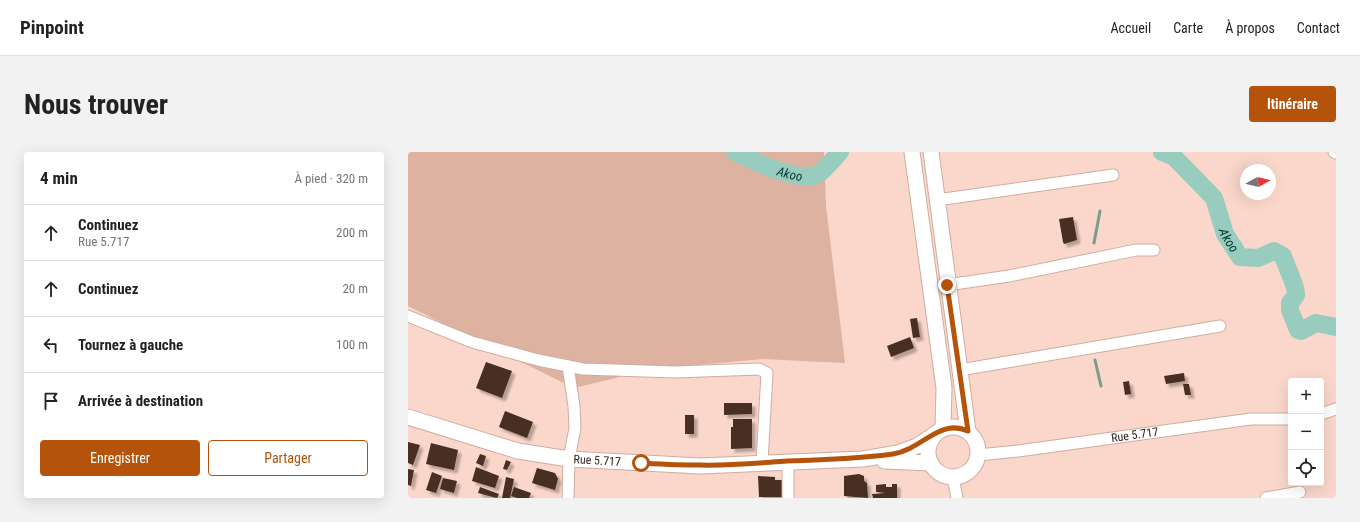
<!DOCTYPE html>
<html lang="fr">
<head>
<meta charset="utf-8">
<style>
	:root { --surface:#fff; --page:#f2f2f2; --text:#222; --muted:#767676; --line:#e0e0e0; --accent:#b45309 }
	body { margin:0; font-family:"Roboto Condensed",sans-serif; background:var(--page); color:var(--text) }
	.controls { position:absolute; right:12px; bottom:12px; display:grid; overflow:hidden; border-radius:4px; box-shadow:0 4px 16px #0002 }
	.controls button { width:36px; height:36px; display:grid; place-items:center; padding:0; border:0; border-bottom:1px solid var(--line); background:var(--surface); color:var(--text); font:20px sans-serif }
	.compass { position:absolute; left:832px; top:12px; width:36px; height:36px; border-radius:50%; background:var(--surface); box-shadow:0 4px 16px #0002; rotate:82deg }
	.stop { position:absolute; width:12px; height:12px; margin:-9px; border:3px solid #b45309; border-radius:50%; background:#fff }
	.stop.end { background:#b45309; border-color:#fff; box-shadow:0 1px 4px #0008 }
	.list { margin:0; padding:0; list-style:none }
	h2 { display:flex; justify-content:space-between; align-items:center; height:52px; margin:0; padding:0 16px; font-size:17px }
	h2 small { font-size:13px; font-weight:400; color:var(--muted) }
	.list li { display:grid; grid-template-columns:26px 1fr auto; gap:12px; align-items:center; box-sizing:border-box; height:56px; padding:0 16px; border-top:1px solid var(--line) }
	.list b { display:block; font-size:15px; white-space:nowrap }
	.list p { margin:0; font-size:13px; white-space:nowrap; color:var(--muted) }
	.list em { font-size:13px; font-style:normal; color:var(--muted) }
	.actions { display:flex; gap:8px; padding:12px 16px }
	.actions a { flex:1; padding:9px 0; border:1px solid var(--accent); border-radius:4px; text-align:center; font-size:14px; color:var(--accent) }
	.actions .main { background:var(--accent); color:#fff }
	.icon { flex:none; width:22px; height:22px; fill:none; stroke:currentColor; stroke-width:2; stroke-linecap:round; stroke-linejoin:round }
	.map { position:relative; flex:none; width:928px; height:346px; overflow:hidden; border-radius:4px }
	header { display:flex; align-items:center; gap:24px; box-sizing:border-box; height:56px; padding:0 20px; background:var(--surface); border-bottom:1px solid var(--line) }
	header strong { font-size:19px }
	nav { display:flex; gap:22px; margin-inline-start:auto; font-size:14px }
	.intro { display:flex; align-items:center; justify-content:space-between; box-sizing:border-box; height:96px; padding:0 24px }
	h1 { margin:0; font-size:28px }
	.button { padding:10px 18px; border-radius:4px; background:var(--accent); color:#fff; font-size:14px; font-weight:700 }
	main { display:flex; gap:24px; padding:0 24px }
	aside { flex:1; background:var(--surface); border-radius:4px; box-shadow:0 4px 16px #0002 }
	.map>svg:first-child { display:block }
	.green { fill:#ddb2a1 }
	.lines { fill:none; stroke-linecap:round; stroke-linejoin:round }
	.stream { stroke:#7a9b90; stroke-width:3 }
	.river { stroke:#97ccbe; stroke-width:18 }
	.building { fill:#482e23; filter:url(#shadow) }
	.street-casing { stroke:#ceada0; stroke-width:13 }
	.secondary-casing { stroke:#ceada0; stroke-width:17 }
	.street { stroke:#fff; stroke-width:11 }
	.secondary { stroke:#fff; stroke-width:15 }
	.route { stroke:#b45309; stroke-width:5 }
	.labels { text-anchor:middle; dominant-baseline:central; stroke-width:4; stroke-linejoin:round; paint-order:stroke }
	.street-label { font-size:12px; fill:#352823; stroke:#fff }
	.water-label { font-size:13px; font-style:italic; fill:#03362c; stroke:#fff }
</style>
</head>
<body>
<header>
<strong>Pinpoint</strong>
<nav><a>Accueil</a><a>Carte</a><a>À propos</a><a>Contact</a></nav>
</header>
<div class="intro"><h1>Nous trouver</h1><a class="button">Itinéraire</a></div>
<main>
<aside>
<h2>4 min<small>À pied · 320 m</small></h2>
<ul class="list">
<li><svg class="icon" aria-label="ahead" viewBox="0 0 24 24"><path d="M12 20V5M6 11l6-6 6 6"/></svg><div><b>Continuez</b><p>Rue 5.717</p></div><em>200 m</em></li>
<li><svg class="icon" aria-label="ahead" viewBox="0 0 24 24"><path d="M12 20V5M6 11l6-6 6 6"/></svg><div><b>Continuez</b></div><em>20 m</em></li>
<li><svg class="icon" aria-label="left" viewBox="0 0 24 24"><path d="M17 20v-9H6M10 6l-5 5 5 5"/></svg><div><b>Tournez à gauche</b></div><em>100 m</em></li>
<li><svg class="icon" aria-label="arrive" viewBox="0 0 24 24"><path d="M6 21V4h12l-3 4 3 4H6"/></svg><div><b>Arrivée à destination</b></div></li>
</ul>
<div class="actions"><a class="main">Enregistrer</a><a>Partager</a></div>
</aside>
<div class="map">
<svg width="928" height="346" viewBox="0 0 928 346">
	<defs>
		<filter id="shadow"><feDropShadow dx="3.5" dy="3.5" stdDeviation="1" flood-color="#0004"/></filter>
	</defs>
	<rect width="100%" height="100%" fill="#fad7ca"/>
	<!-- green -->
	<path class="green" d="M0,0H416L418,54L437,211L355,207L245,217L166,236L0,154Z"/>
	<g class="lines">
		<!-- stream -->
		<g class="stream">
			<path d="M686,91L692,59"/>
			<path d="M687,208L693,234"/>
		</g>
		<!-- river -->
		<g class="river">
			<path id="s1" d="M327,0C345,9 390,31 410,22C416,19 427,5 432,0"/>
			<path id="s2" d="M754,0L766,5L806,46L817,82L832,105L850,106L866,99L875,104C877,111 890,139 888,143C887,146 883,149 882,151V158L890,178L893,179L908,171L928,175"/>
		</g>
	</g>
	<!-- building -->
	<g class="building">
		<path d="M665,65L669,88L656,92L655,90L651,67Z"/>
		<path d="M509,166L512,185L505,186L502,167Z"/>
		<path d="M502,185L506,196L483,205L479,194Z"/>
		<path d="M78,210L104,219L94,246L68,236Z"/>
		<path d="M776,221L777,229L758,232L756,224Z"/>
		<path d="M721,229L723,242L717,243L715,230Z"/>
		<path d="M775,232H781L783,243H777Z"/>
		<path d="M316,251H344V262L316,263Z"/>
		<path d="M97,259L125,270L119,286L91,275Z"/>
		<rect x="277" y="263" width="9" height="19"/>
		<path d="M325,267H344V296L323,297V275H325Z"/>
		<path d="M0,290L12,293L5,313L0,311Z"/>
		<path d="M23,291L50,298L46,318L18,312Z"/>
		<path d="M72,302L78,304L75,314L68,311Z"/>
		<path d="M98,308L103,310L99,318L95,317Z"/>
		<path d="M68,315L91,324L87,336L64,329Z"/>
		<path d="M129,316L147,321L150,327L147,338L124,331Z"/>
		<path d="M0,317L6,318L3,334L0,333Z"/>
		<path d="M24,320L34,324L28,341L18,338Z"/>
		<path d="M451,322L456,324V329L459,331L460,346L436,344V324Z"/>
		<path d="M350,324L367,325V328H374V345H351Z"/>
		<path d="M98,325L106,327L102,346H94Z"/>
		<path d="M35,326L49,329L46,341L32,337Z"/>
		<path d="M478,332V335H484V332H489V346H465L464,342L478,341L468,340V333Z"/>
		<path d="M72,335L91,342L89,346L70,341Z"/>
		<path d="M106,335L123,341L121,346H109L103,344Z"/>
	</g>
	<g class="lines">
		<defs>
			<g id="street">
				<path d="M926,0L928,1"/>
				<path d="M529,48L705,23"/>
				<path d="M539,133L601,124L728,98H746"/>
				<path d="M0,164L64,190L130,208L175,217L267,220L351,217L359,221L354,310"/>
				<path d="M160,214L166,254L167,276L161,307L160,346"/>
				<path d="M552,218L812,174"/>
				<path d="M913,262L928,257"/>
				<path id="s3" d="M570,303L610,299L843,267H883"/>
				<path d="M545,325L549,346"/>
				<path d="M380,346V309"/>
				<path d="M858,346L892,340"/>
			</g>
			<g id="secondary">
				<path d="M504,0L536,236L535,277"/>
				<path d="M523,0L560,279"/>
				<path id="s4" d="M0,265L110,299L161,307L292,314L455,307L490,301L509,294L527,282"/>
				<circle cx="545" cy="300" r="25"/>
				<path d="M476,309L523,311"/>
			</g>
		</defs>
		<!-- street casing -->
		<use href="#street" class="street-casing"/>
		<!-- secondary casing -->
		<use href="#secondary" class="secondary-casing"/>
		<!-- street -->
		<use href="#street" class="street"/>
		<!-- secondary -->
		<use href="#secondary" class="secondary"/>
	</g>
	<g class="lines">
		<!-- route -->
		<path class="route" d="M233,311C253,312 272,313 291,313C320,314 350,311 379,309C415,308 450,307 485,302C515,297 531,266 560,279L539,133"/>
	</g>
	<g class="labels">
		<!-- street labels -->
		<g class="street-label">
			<text stroke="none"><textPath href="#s3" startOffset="158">Rue 5.717</textPath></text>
			<text stroke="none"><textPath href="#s4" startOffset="195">Rue 5.717</textPath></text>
		</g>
		<!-- water labels -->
		<g class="water-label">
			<text stroke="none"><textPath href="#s1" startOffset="59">Akoo</textPath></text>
			<text stroke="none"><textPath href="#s2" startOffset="115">Akoo</textPath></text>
		</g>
	</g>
</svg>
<div class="controls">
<button>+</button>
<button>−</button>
<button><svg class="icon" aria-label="locate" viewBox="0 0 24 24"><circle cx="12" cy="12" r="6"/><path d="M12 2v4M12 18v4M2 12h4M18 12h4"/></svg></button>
</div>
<svg class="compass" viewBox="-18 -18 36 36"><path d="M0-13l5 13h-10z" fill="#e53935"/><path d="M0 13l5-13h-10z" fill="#767676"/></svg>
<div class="stop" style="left:233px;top:311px"></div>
<div class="stop end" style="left:539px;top:133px"></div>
</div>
</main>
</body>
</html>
